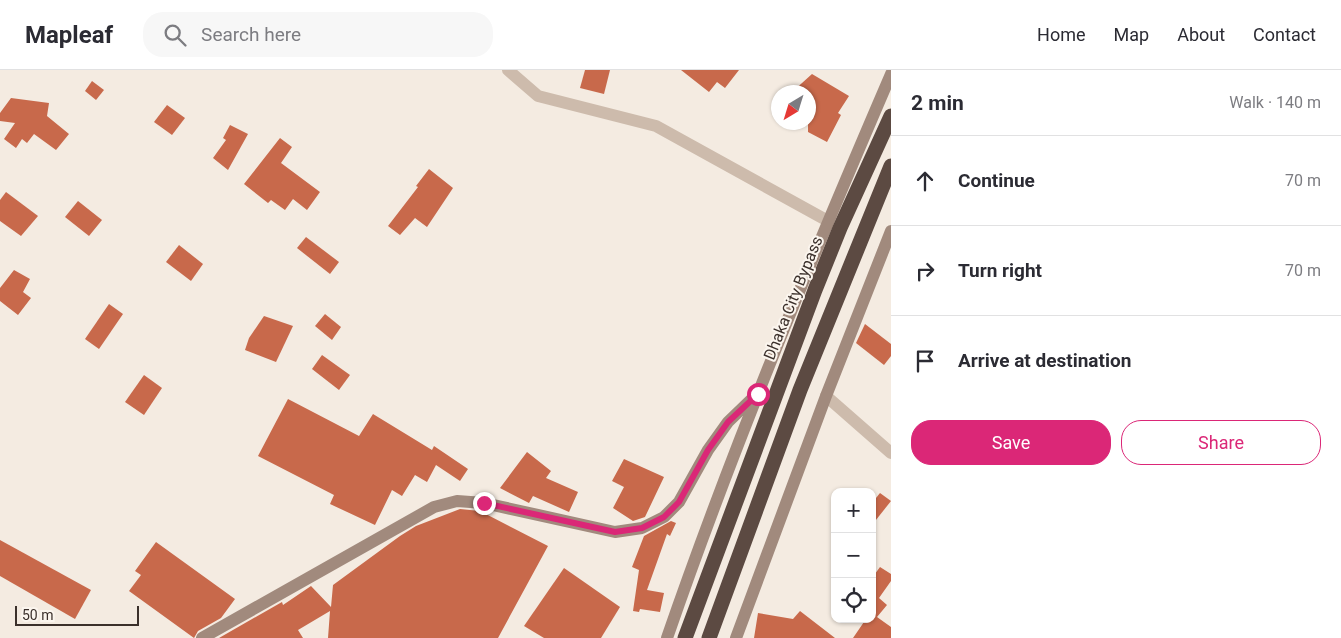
<!DOCTYPE html>
<html lang="en">
<head>
<meta charset="utf-8">
<style>
	:root { --surface:#fff; --page:#f7f7f7; --text:#2b2b33; --muted:#7c7c81; --line:#e1e1e2; --accent:#db2777 }
	body { margin:0; font-family:Roboto,sans-serif; background:var(--page); color:var(--text) }
	.controls { position:absolute; right:15px; bottom:15px; display:grid; overflow:hidden; border-radius:10px; box-shadow:0 1px 4px #0004 }
	.controls button { width:45px; height:45px; display:grid; place-items:center; padding:0; border:0; border-bottom:1px solid var(--line); background:var(--surface); color:var(--text); font:25px sans-serif }
	.compass { position:absolute; left:771px; top:15px; width:45px; height:45px; border-radius:50%; background:var(--surface); box-shadow:0 1px 4px #0004; rotate:218deg }
	.scale { position:absolute; left:15px; bottom:12px; width:124px; box-sizing:border-box; padding-left:5px; border:2px solid #3b302b; border-top:0; font-size:14px; line-height:18px; white-space:nowrap; color:#3b302b; -webkit-text-stroke:4px #fbf5ee; paint-order:stroke }
	.stop { position:absolute; width:15px; height:15px; margin:-11px; border:4px solid #db2777; border-radius:50%; background:#fff }
	.stop.end { background:#db2777; border-color:#fff; box-shadow:0 1px 5px #0008 }
	.list { margin:0; padding:0; list-style:none }
	h2 { display:flex; justify-content:space-between; align-items:center; height:65px; margin:0; padding:0 20px; font-size:21px }
	h2 small { font-size:16px; font-weight:400; color:var(--muted) }
	.list li { display:grid; grid-template-columns:32px 1fr auto; gap:15px; align-items:center; box-sizing:border-box; height:90px; padding:0 20px; border-top:1px solid var(--line) }
	.list b { display:block; font-size:19px; white-space:nowrap }
	.list em { font-size:16px; font-style:normal; color:var(--muted) }
	.actions { display:flex; gap:10px; padding:15px 20px }
	.actions a { flex:1; padding:11px 0; border:1px solid var(--accent); border-radius:20px; text-align:center; font-size:18px; color:var(--accent) }
	.actions .main { background:var(--accent); color:#fff }
	.icon { flex:none; width:28px; height:28px; fill:none; stroke:currentColor; stroke-width:2; stroke-linecap:round; stroke-linejoin:round }
	.map { position:relative; flex:none; width:891px; height:568px; overflow:hidden }
	header { display:flex; align-items:center; gap:30px; box-sizing:border-box; height:70px; padding:0 25px; background:var(--surface); border-bottom:1px solid var(--line) }
	header strong { font-size:24px }
	nav { display:flex; gap:28px; margin-inline-start:auto; font-size:18px }
	.search { width:350px; height:45px; background:var(--page); display:flex; align-items:center; gap:12px; box-sizing:border-box; padding:0 18px; border-radius:20px; color:var(--muted); font-size:19px }
	main { display:flex }
	aside { flex:1; background:var(--surface) }
	.map>svg:first-child { display:block }
	.building { fill:#c8694b }
	.lines { fill:none; stroke-linecap:round; stroke-linejoin:round }
	.street { stroke:#cdbbac; stroke-width:12 }
	.secondary { stroke:#a18a7d; stroke-width:12 }
	.highway { stroke:#5c4a42; stroke-width:15 }
	.route { stroke:#db2777; stroke-width:6 }
	.labels { text-anchor:middle; dominant-baseline:central; stroke-width:4; stroke-linejoin:round; paint-order:stroke }
	.street-label { font-size:16px; fill:#3b302b; stroke:#fbf5ee }
</style>
</head>
<body>
<header>
<strong>Mapleaf</strong>
<div class="search"><svg class="icon" aria-label="search" viewBox="0 0 24 24"><circle cx="10" cy="10" r="6"/><path d="M15 15l6 6"/></svg>Search here</div>
<nav><a>Home</a><a>Map</a><a>About</a><a>Contact</a></nav>
</header>
<main>
<div class="map">
<svg width="891" height="568" viewBox="0 0 891 568">
	<rect width="100%" height="100%" fill="#f4ebe1"/>
	<!-- building -->
	<g class="building">
		<path d="M585,0H610L604,24L580,18Z"/>
		<path d="M681,0H739L725,18L717,12L709,22Z"/>
		<path d="M812,4L849,26L838,43L841,45L827,72L808,62V22H792Z"/>
		<path d="M92,11L104,20L96,30L85,21Z"/>
		<path d="M11,28L49,33L47,46L69,64L56,80L34,64L27,73L22,69L16,78L4,69L15,53L0,51V43Z"/>
		<path d="M167,35L185,48L172,65L154,52Z"/>
		<path d="M230,55L248,64L228,100L213,88L226,70L223,68Z"/>
		<path d="M280,68L292,77L281,93L320,122L307,140L293,129L285,140L271,130L268,133L244,114Z"/>
		<path d="M429,99L453,118L427,157L415,148L400,165L388,156L418,117L416,116Z"/>
		<path d="M6,122L38,146L21,166L0,151V130Z"/>
		<path d="M78,131L102,150L89,166L65,147Z"/>
		<path d="M306,167L339,192L330,204L297,178Z"/>
		<path d="M179,175L203,194L191,211L166,192Z"/>
		<path d="M14,200L30,209L23,222L31,228L18,245L0,231V218Z"/>
		<path d="M109,234L123,244L99,279L85,269Z"/>
		<path d="M325,244L341,257L332,270L315,256Z"/>
		<path d="M264,246L293,256L276,292L245,280L249,268Z"/>
		<path d="M865,254L891,274V286L884,295L856,273Z"/>
		<path d="M322,285L350,305L339,320L312,299Z"/>
		<path d="M144,305L162,318L144,345L125,332Z"/>
		<path d="M288,329L359,366L373,344L432,380L434,376L468,399L460,411L436,395L427,412L415,405L402,426L392,420L375,455L330,434L334,425L258,386Z"/>
		<path d="M527,382L551,401L546,408L578,422L569,442L533,426L529,433L500,418Z"/>
		<path d="M624,389L664,407L645,447L633,451L613,438L624,417L612,411Z"/>
		<path d="M880,423L891,431L872,455V433Z"/>
		<path d="M460,439L480,441L548,476L498,568H328L330,541L298,560L303,568H219L282,532L283,535L311,516L331,537L333,515L400,466L416,456Z"/>
		<path d="M671,451L676,453L670,466L667,464L647,520L664,523L660,542L640,539L639,542L633,541L639,500L632,497L644,466Z"/>
		<path d="M0,470L91,520L75,549L0,506Z"/>
		<path d="M156,472L235,529L221,548L198,561L194,568L129,521L141,505L135,501Z"/>
		<path d="M880,497L891,504V511L879,528L887,535L877,547L891,557V568H853L866,549H872V508Z"/>
		<path d="M564,498L620,537L601,568H544L524,556Z"/>
		<path d="M800,541L835,568H754L758,543L793,549Z"/>
	</g>
	<g class="lines">
		<!-- street -->
		<g class="street">
			<path d="M508,0L538,26L656,56L828,151"/>
			<path d="M826,326L891,383"/>
		</g>
		<!-- secondary -->
		<g class="secondary">
			<path d="M202,568L434,437L457,431L484,433L615,462L642,458L664,447L679,432L708,380L728,352L757,324"/>
			<path d="M667,568C733,377 811,190 891,4"/>
			<path d="M736,568L826,326L891,161"/>
		</g>
		<!-- highway -->
		<g class="highway">
			<path d="M685,568L815,220L840,158L891,46"/>
			<path d="M709,568L800,320L891,96"/>
		</g>
	</g>
	<g class="lines">
		<!-- route -->
		<path class="route" d="M484,433L615,462L642,458L664,447L679,432L708,380L728,352L758,324"/>
	</g>
	<g class="labels">
		<!-- street labels -->
		<g class="street-label">
			<text transform="translate(793 228) rotate(-68)">Dhaka City Bypass</text>
		</g>
	</g>
</svg>
<div class="controls">
<button>+</button>
<button>−</button>
<button><svg class="icon" aria-label="locate" viewBox="0 0 24 24"><circle cx="12" cy="12" r="6"/><path d="M12 2v4M12 18v4M2 12h4M18 12h4"/></svg></button>
</div>
<svg class="compass" viewBox="-18 -18 36 36"><path d="M0-13l5 13h-10z" fill="#e53935"/><path d="M0 13l5-13h-10z" fill="#7c7c81"/></svg>
<div class="scale">50 m</div>
<div class="stop" style="left:758px;top:324px"></div>
<div class="stop end" style="left:484px;top:433px"></div>
</div>
<aside>
<h2>2 min<small>Walk · 140 m</small></h2>
<ul class="list">
<li><svg class="icon" aria-label="ahead" viewBox="0 0 24 24"><path d="M12 20V5M6 11l6-6 6 6"/></svg><div><b>Continue</b></div><em>70 m</em></li>
<li><svg class="icon" aria-label="right" viewBox="0 0 24 24"><path d="M7 20v-9h11M14 6l5 5-5 5"/></svg><div><b>Turn right</b></div><em>70 m</em></li>
<li><svg class="icon" aria-label="arrive" viewBox="0 0 24 24"><path d="M6 21V4h12l-3 4 3 4H6"/></svg><div><b>Arrive at destination</b></div></li>
</ul>
<div class="actions"><a class="main">Save</a><a>Share</a></div>
</aside>
</main>
</body>
</html>
